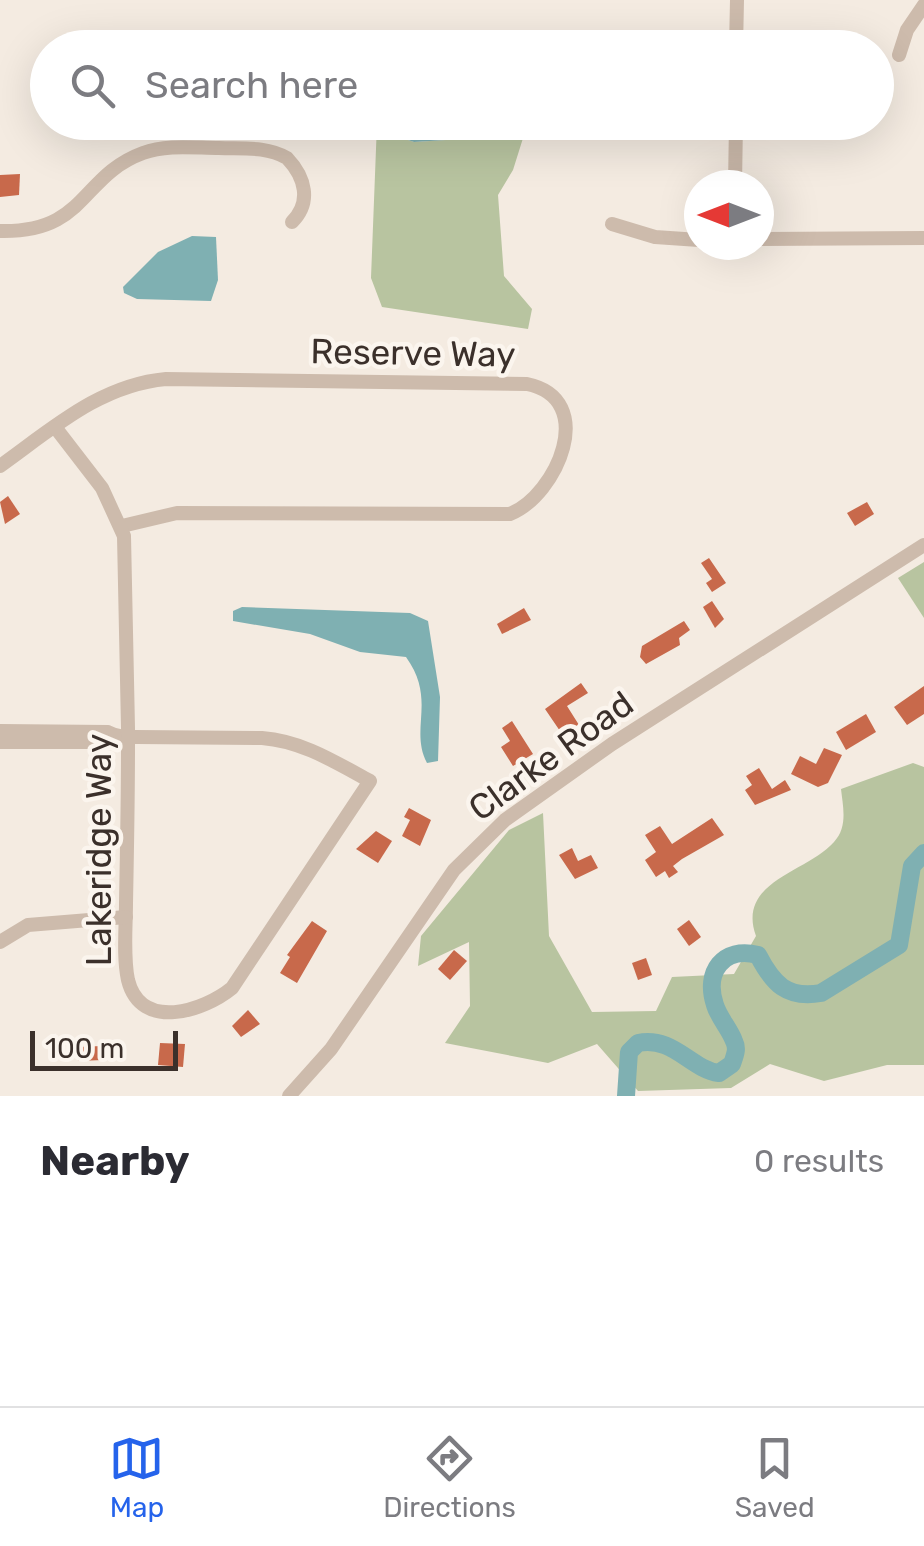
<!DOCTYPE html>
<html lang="en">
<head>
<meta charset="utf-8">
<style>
	:root { --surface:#fff; --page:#f2f2f3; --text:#2b2b33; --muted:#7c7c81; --line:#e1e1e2; --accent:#2563eb }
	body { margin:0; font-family:Rubik,sans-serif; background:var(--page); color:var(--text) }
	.compass { position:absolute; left:684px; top:170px; width:90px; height:90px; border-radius:50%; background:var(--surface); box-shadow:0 10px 40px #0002; rotate:270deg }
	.scale { position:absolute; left:30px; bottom:25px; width:148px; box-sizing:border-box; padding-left:10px; border:5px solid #3b302b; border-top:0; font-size:28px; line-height:35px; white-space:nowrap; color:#3b302b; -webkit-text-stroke:8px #fbf5ee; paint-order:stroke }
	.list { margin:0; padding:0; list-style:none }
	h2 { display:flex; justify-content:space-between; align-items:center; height:130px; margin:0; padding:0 40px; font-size:42px }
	h2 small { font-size:32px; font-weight:400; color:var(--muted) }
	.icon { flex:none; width:55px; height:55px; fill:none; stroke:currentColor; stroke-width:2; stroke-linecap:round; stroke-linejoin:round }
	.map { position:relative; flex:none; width:924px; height:1096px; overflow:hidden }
	.search { position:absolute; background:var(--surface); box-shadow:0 10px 40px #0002; left:30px; right:30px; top:30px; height:110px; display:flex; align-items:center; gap:25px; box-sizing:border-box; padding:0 35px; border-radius:55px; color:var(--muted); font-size:38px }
	.sheet { height:310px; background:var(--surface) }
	nav { display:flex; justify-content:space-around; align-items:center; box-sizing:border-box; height:140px; border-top:2px solid var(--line); background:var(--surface); font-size:28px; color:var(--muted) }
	nav a { display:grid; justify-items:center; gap:5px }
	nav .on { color:var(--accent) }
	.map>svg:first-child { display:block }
	.green { fill:#b8c4a0 }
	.water { fill:#7fb0b2 }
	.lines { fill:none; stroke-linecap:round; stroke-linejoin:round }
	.river { stroke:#7fb0b2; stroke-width:18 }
	.building { fill:#c8694b }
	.minor { stroke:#cdbbac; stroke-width:14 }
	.labels { text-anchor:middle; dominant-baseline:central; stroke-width:9; stroke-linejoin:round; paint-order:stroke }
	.street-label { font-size:35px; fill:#3b302b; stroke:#fbf5ee }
</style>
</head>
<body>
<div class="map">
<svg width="924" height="1096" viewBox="0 0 924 1096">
	<rect width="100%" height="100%" fill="#f4ebe1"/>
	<!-- green -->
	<g class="green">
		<path d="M377,123H397L396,136L414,142L524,135L513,170L498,195L504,276L532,309L528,329L382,307L371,278Z"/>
		<path d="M924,562V618L898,578Z"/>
		<path d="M913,763L924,767V1065H887L824,1081L770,1064L731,1088L638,1091L597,1044L548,1063L445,1043L470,1006L469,942L418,966L421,936L509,830L543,813L549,936L592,1012L656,1011L672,977L734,974L756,936C736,881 808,872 834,842C848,827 843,807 841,789Z"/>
	</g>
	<!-- water -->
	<g class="water">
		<path d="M397,123V122L602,123L592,131L414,142L396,136Z"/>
		<path d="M192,236L216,237L218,280L211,301L137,299L124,293L123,287L158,252Z"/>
		<path d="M242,607L410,613L428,621L440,697L438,761L427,763C409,729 437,700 406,657L360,652L310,634L233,621V611Z"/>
	</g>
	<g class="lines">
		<!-- river -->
		<path class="river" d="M626,1096L629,1052L638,1043C674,1036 690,1069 719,1073L732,1064C735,1055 738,1049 734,1041C729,1028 719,1018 715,1005C704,972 723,946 758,955C773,984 787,999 821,993L899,945L912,866L924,853"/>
	</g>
	<!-- building -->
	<g class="building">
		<path d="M20,174L19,195L0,197V175Z"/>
		<path d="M8,496L20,514L5,524L0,502Z"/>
		<path d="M867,502L874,514L855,526L847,513Z"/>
		<path d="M709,558L726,583L712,592L706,583L712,579L701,563Z"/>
		<path d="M712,601L724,619L715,628L703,607Z"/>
		<path d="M524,608L531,620L502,634L497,624Z"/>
		<path d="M684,621L690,630L679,638L680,645L646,664L640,657L642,646Z"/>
		<path d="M581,683L588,693L567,706L579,725L560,731L545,709Z"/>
		<path d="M924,686V714L907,725L894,707Z"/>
		<path d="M866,714L876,732L846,750L836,732Z"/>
		<path d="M512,721L533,754L513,766L501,747L510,741L502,728Z"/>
		<path d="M824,748L842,755L828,783L818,787L791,774L800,756L816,764Z"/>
		<path d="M759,768L772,789L785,780L791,790L755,805L745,790L752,785L746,776Z"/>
		<path d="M409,808L431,820L420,846L402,836L410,820L404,817Z"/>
		<path d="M712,818L724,835L682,859L673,866L678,872L669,878L665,871L656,877L645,860L656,852L645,835L660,826L672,844Z"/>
		<path d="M376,831L392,841L378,863L356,849Z"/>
		<path d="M572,848L578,861L591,855L598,868L575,879L559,855Z"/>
		<path d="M689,920L701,937L689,946L677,929Z"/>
		<path d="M312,921L327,931L297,983L280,973L290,957L287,955Z"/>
		<path d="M454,950L467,961L450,980L438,969Z"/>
		<path d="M646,958L652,975L638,980L632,963Z"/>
		<path d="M248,1010L260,1024L241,1037L232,1026Z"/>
		<path d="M160,1043L185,1044L183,1067L158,1065Z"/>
		<path d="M102,1046L103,1060L78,1061L77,1047Z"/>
	</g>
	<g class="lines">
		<!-- minor -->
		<g class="minor">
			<path d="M736,48L737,0"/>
			<path d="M899,55L907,30L924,5"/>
			<path d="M735,185L736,122"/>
			<path d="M612,224L655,237L699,240"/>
			<path d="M0,231C87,233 80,176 143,153C167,144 195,148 219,148C243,149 266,146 287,158C305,177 312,202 292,222"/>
			<path d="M759,239L924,238"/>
			<path d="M0,466C52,429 100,385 166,379L527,384C599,399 557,495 510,514L177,513L122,526"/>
			<path d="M0,731L108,732C117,737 126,737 136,737L262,738C302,741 335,762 370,781L232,988C204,1011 141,1032 128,980C123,957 126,927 126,903C127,851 128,799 128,747V728L124,536L102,488L55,427"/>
			<path d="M0,742H109L115,736"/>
			<path d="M0,942L28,925L126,917"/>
			<path d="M289,1096L331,1049L454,870L505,820L612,744L924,545"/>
		</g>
	</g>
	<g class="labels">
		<!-- street labels -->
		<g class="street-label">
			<text transform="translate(413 353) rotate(1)">Reserve Way</text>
			<text transform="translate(551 756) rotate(-36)">Clarke Road</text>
			<text transform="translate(99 850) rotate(-90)">Lakeridge Way</text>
		</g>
	</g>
</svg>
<svg class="compass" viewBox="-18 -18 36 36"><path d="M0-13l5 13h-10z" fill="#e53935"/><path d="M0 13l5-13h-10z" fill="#7c7c81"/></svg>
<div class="scale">100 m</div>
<div class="search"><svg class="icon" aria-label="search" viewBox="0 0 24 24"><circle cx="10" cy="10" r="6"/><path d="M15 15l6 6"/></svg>Search here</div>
</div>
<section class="sheet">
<h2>Nearby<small>0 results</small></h2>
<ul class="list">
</ul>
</section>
<nav>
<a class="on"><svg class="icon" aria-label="map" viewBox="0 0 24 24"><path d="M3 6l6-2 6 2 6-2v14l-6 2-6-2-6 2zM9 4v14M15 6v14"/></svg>Map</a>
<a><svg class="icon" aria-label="directions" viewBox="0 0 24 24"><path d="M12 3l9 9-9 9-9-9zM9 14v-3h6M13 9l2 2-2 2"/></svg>Directions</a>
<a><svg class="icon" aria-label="saved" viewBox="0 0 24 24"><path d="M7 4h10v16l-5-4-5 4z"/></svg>Saved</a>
</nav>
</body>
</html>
